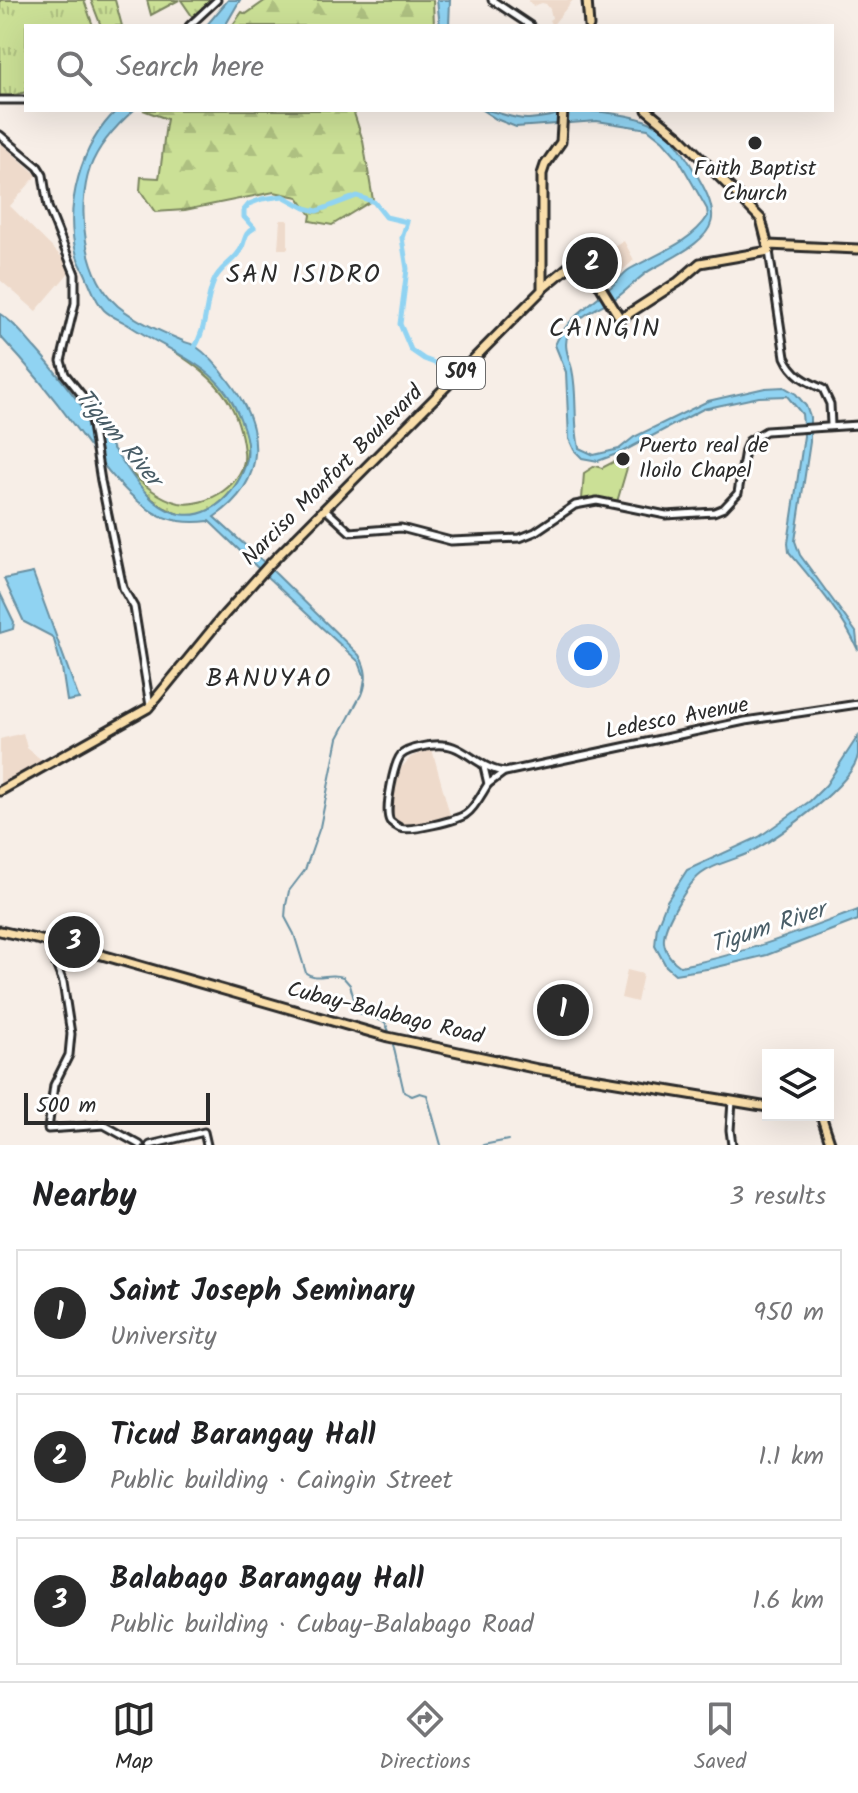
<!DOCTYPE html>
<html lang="en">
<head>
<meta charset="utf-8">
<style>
	:root { --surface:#fff; --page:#f6f6f6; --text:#202124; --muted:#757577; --line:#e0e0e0; --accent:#2b2b2b }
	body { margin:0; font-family:Kalam,sans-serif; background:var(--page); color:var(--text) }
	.controls { position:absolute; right:24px; bottom:24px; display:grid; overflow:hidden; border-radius:0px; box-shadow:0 8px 32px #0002 }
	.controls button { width:72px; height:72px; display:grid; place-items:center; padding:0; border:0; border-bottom:2px solid var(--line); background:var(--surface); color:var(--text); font:40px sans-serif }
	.scale { position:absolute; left:24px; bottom:20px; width:186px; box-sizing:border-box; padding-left:8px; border:4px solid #2b2b2b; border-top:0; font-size:22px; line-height:28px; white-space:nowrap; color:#2b2b2b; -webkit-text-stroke:6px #fff; paint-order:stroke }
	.you { position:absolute; left:588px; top:656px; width:28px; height:28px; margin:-20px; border:6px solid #fff; border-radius:50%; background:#1a73e8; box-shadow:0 0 0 12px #1a73e833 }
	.badge { display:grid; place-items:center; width:52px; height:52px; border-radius:50%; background:var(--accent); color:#fff; font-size:26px; font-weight:700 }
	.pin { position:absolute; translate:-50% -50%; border:4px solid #fff; box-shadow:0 2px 8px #0006 }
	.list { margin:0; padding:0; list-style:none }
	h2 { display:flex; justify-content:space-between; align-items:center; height:104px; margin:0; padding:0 32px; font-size:34px }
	h2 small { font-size:26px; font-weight:400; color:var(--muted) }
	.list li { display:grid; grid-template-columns:52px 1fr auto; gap:24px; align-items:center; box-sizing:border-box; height:128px; margin:0 16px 16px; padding:0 16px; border:2px solid var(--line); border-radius:0px }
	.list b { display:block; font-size:30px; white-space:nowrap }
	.list p { margin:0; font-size:26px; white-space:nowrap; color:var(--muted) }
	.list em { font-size:26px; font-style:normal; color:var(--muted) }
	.icon { flex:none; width:44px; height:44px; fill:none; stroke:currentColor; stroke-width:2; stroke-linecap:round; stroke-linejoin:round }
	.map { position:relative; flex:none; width:858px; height:1145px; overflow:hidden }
	.search { position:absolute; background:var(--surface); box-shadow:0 8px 32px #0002; left:24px; right:24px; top:24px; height:88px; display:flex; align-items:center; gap:20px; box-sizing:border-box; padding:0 28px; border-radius:0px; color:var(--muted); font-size:30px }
	.sheet { height:536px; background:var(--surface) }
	nav { display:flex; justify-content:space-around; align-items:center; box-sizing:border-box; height:112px; border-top:2px solid var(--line); background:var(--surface); font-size:22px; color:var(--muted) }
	nav a { display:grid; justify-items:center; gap:4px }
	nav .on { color:var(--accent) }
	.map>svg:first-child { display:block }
	.built { fill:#eedacb }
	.grass { fill:url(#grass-tufts); stroke:#7b8660; stroke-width:2 }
	.forest { fill:url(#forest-firs); stroke:#7b8660; stroke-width:2 }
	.wetland { fill:url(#wetland-marsh); stroke:#7b8660; stroke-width:2 }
	.park { fill:#cbe096; stroke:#7b8660; stroke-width:2 }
	.water { fill:#90d3f2; stroke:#6890a2; stroke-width:2 }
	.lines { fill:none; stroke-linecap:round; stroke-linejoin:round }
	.stream { stroke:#6890a2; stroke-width:2 }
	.river { stroke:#90d3f2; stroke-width:5 }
	.minor-casing { stroke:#2b2b2b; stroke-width:11 }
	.major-casing { stroke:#2b2b2b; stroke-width:13 }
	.minor { stroke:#fff; stroke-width:5 }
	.major { stroke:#f9deab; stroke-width:7 }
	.poi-dot { fill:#2b2b2b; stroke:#fff; stroke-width:3 }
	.labels { text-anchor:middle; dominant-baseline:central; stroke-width:6; stroke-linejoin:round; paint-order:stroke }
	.shield { fill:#fff; stroke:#6b6b6b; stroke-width:2 }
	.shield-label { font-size:20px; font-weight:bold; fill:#2b2b2b }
	.poi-label { font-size:22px; fill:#2b2b2b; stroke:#fff }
	.street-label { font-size:22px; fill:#2b2b2b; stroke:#fff }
	.water-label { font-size:24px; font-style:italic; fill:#495d67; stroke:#fff }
	.quarter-label { font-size:26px; letter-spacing:2px; fill:#2b2b2b; stroke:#fff }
</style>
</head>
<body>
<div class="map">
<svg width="858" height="1145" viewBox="0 0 858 1145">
	<defs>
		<pattern id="grass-tufts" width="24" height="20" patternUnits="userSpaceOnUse" patternTransform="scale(2)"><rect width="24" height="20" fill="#cbe096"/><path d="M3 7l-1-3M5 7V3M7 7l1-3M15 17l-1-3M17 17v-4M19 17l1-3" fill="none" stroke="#aec081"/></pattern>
		<pattern id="forest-firs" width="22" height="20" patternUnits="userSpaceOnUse" patternTransform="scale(2)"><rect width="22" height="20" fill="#cbe096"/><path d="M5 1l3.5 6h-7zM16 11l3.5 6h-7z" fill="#aec081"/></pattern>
		<pattern id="wetland-marsh" width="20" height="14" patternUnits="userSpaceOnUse" patternTransform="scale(2)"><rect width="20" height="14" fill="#cbe096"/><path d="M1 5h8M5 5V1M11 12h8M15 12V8" fill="none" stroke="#aec081"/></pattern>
	</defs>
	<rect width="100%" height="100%" fill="#f7eee7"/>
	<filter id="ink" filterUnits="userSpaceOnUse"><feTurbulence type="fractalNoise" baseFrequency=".0125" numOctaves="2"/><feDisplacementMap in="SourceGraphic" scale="16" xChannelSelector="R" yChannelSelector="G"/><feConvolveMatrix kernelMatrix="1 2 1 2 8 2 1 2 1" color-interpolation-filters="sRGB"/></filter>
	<g filter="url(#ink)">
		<!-- built -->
		<g class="built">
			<path d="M528,0H573L552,26L549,20L552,18L550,9L546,4L542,3L533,6Z"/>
			<path d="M0,142L37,175L10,206L73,268L36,311L0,280Z"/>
			<path d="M280,220H288V249H278Z"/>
			<path d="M624,241L634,260L604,287L589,261Z"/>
			<path d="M23,733L27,748L44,762L0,786V739Z"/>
			<path d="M432,749L450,815L413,827L400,824L392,815L391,805L401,768L411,757Z"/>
			<path d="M627,970L643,974L637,1002L621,998Z"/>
			<path d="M548,987L578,994L568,1036L555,1033L559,1012L543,1009Z"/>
		</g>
		<!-- grass -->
		<g class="grass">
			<path d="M0,0H84L93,26H26V92L0,99Z"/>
			<path d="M91,0H115L122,26H101Z"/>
			<path d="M147,0H179L151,15Z"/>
			<path d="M181,0H214L194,19Z"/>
		</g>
		<!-- forest -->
		<g class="forest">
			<path d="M266,0H433L434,26H232L242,12L246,14Z"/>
			<path d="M143,110H353L363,141L373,200L332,225L310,221L311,215L298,197L274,192L185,210L155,212L140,190L141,177L159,178C163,157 163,139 167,119Z"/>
		</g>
		<!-- wetland -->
		<path class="wetland" d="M172,350C185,356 198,362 209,372C230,391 250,424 247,453C246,470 237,485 226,497C189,537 150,504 127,469C142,483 158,498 179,503C206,508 248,483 244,452C242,433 238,416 227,399C214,378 193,364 172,350Z"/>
		<!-- park -->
		<path class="park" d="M621,458L627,468L617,502L582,499L584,473L595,466L602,468Z"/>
		<!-- water -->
		<g class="water">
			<path d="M228,0H240L225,26H206Z"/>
			<path d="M437,0H450L449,26H440Z"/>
			<path d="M117,110H134C117,125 98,146 90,168C76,209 84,276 118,306C136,321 162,332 183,341C186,343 190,343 194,345C207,354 219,367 228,380C265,427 268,481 214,517L266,564L260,570L209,521C186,524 163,521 144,506C117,486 95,454 75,427C52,395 27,365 0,336V314C14,322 24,336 35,348C66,382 92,421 120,458C131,473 140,489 154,501C192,533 233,505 246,463C250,449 246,434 241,421C220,364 176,356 130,326C121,320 111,317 104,310C95,300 92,289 87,278C84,270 79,263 77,256C63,207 81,144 117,110Z"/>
			<path d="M482,110C498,110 510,120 529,119C539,118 549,117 558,114C582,107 639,114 659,127C670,134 677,143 684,154C726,220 725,231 654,268C640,275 629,289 616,298C599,307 577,316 568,334C563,346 569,358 572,369C578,396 573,422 579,448L594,455L619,449L634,437L708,401L765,388L784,387L796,394L806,406L810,417V442L795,541L800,555L856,632L858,650C842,614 814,582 789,552L788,543L804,436L802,414L787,396L759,397L703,409L622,452L598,461L582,458L574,450L569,439L566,372L555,345C565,320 592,303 612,286C618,281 622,274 630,269C656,254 691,243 708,216L707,209L678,158L663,141L648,129L597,121L516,127L496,119Z"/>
			<path d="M271,569L359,655C367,669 368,680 362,695L365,678L359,662L265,575Z"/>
			<path d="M33,573L79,699L67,701L62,668L54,640L51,636L24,622L4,579Z"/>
			<path d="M0,593L14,622L13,629L0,633Z"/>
			<path d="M858,736C858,742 858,749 858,755C853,785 778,837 751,852C736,860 715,863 701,874C688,884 662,925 664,942C665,952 672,961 680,966C742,955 799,932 858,910V920L767,955L713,968L675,974L666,966L655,946L657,926L667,901L687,870L759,837L810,801L826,785Z"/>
		</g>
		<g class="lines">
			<!-- stream -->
			<g class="stream">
				<path d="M362,693L338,738L320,827L305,870L289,891L286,905L285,917L294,934L306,973C316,981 330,972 343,977L350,985L358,1013L385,1022L390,1034"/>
				<path d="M392,1040L404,1092L412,1096L420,1093L427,1095L441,1145"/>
				<path d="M483,1145L508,1140"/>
			</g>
			<!-- river -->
			<path class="river" d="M192,352C209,326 203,307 214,281C219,267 236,261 242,247C246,237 244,234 254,228L244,217V210L249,204L262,199L283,196L305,208L317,211L357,196L374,202L386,217L407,222L402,238L407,269L400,324L411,350L424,359L440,365L449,380"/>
			<defs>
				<g id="minor">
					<path d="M492,0L531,26"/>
					<path d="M189,26L217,0"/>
					<path d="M0,100H26"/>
					<path d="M0,135L38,167L43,175L48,207L75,274V303L61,361L65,374L85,399L90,413L101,481L123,588L134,607L150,706"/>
					<path d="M769,251L785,357C793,375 806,381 823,389L830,404L831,425"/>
					<path d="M325,509L350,532L401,528L451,541L520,538L535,532L575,505L597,501L666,515L714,512L724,508L738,493L745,450L749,441L766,431L858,425"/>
					<path d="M484,767L488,784L504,772"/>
					<path d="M488,784C482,793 475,808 466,814C458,820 410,832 400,828C398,827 392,823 390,821C384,811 394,763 401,755C409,748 433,744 443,745C463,745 481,770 505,772L745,721L858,704"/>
					<path d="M47,942L63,982L71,1034L69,1055L54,1085L48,1129L104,1125L140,1145"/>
					<path d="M732,1101L730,1130L732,1145"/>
					<path d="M150,1145L204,1132L207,1145"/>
				</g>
				<g id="major">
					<path d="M587,0L589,26"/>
					<path d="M768,245L858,249"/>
					<path d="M543,288L572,264L586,263L618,315L622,318L678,282L700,263L769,251L761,219L680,137L647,110"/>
					<path d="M0,791L148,708L224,615L269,565L542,290V174L545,165L561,142L563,110"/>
					<path d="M0,931L81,949L388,1037L538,1069L768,1107"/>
					<path d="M821,1115L831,1145"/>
				</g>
			</defs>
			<!-- minor casing -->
			<use href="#minor" class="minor-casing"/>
			<!-- major casing -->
			<use href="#major" class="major-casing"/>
			<!-- minor -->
			<use href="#minor" class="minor"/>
			<!-- major -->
			<use href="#major" class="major"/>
		</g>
	</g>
	<!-- markers -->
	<g class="poi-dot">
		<circle cx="755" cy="143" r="8"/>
		<circle cx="623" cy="459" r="8"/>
	</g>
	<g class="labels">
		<!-- shield labels -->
		<rect class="shield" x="437" y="357" width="48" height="32" rx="6"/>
		<g class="shield-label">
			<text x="461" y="373">509</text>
		</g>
		<!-- poi labels -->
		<g class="poi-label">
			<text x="755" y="169">Faith Baptist<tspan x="755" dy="25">Church</tspan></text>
			<text x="639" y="446" text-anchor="start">Puerto real de<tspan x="639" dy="25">Iloilo Chapel</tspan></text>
		</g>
		<!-- street labels -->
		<g class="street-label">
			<text transform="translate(333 476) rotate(-45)">Narciso Monfort Boulevard</text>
			<text transform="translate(677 719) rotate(-11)">Ledesco Avenue</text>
			<text transform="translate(385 1014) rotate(14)">Cubay-Balabago Road</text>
		</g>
		<!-- water labels -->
		<g class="water-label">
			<text transform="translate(118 438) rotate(50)">Tigum River</text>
			<text transform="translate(768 928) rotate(-18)">Tigum River</text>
		</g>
		<!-- quarter labels -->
		<g class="quarter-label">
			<text x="304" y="275">SAN ISIDRO</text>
			<text x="605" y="329">CAINGIN</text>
			<text x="269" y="679">BANUYAO</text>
		</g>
	</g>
</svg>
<div class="controls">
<button><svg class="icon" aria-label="layers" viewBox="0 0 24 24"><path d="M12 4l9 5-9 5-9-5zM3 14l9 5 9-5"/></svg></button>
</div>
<div class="scale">500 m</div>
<div class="you"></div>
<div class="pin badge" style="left:563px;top:1010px">1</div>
<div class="pin badge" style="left:592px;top:263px">2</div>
<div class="pin badge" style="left:74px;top:942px">3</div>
<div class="search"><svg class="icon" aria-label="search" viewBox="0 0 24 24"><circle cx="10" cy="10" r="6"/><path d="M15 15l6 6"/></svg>Search here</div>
</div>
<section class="sheet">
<h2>Nearby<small>3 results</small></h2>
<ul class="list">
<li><span class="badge">1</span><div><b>Saint Joseph Seminary</b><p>University</p></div><em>950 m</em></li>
<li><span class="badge">2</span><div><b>Ticud Barangay Hall</b><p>Public building · Caingin Street</p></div><em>1.1 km</em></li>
<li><span class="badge">3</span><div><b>Balabago Barangay Hall</b><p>Public building · Cubay-Balabago Road</p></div><em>1.6 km</em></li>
</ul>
</section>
<nav>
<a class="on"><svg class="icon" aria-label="map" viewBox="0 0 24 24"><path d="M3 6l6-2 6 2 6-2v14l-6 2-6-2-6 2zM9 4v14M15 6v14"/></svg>Map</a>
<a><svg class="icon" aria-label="directions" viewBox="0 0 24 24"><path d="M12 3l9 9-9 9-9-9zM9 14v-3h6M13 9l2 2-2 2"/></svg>Directions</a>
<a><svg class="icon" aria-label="saved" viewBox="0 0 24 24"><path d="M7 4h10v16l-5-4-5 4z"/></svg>Saved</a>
</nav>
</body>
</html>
